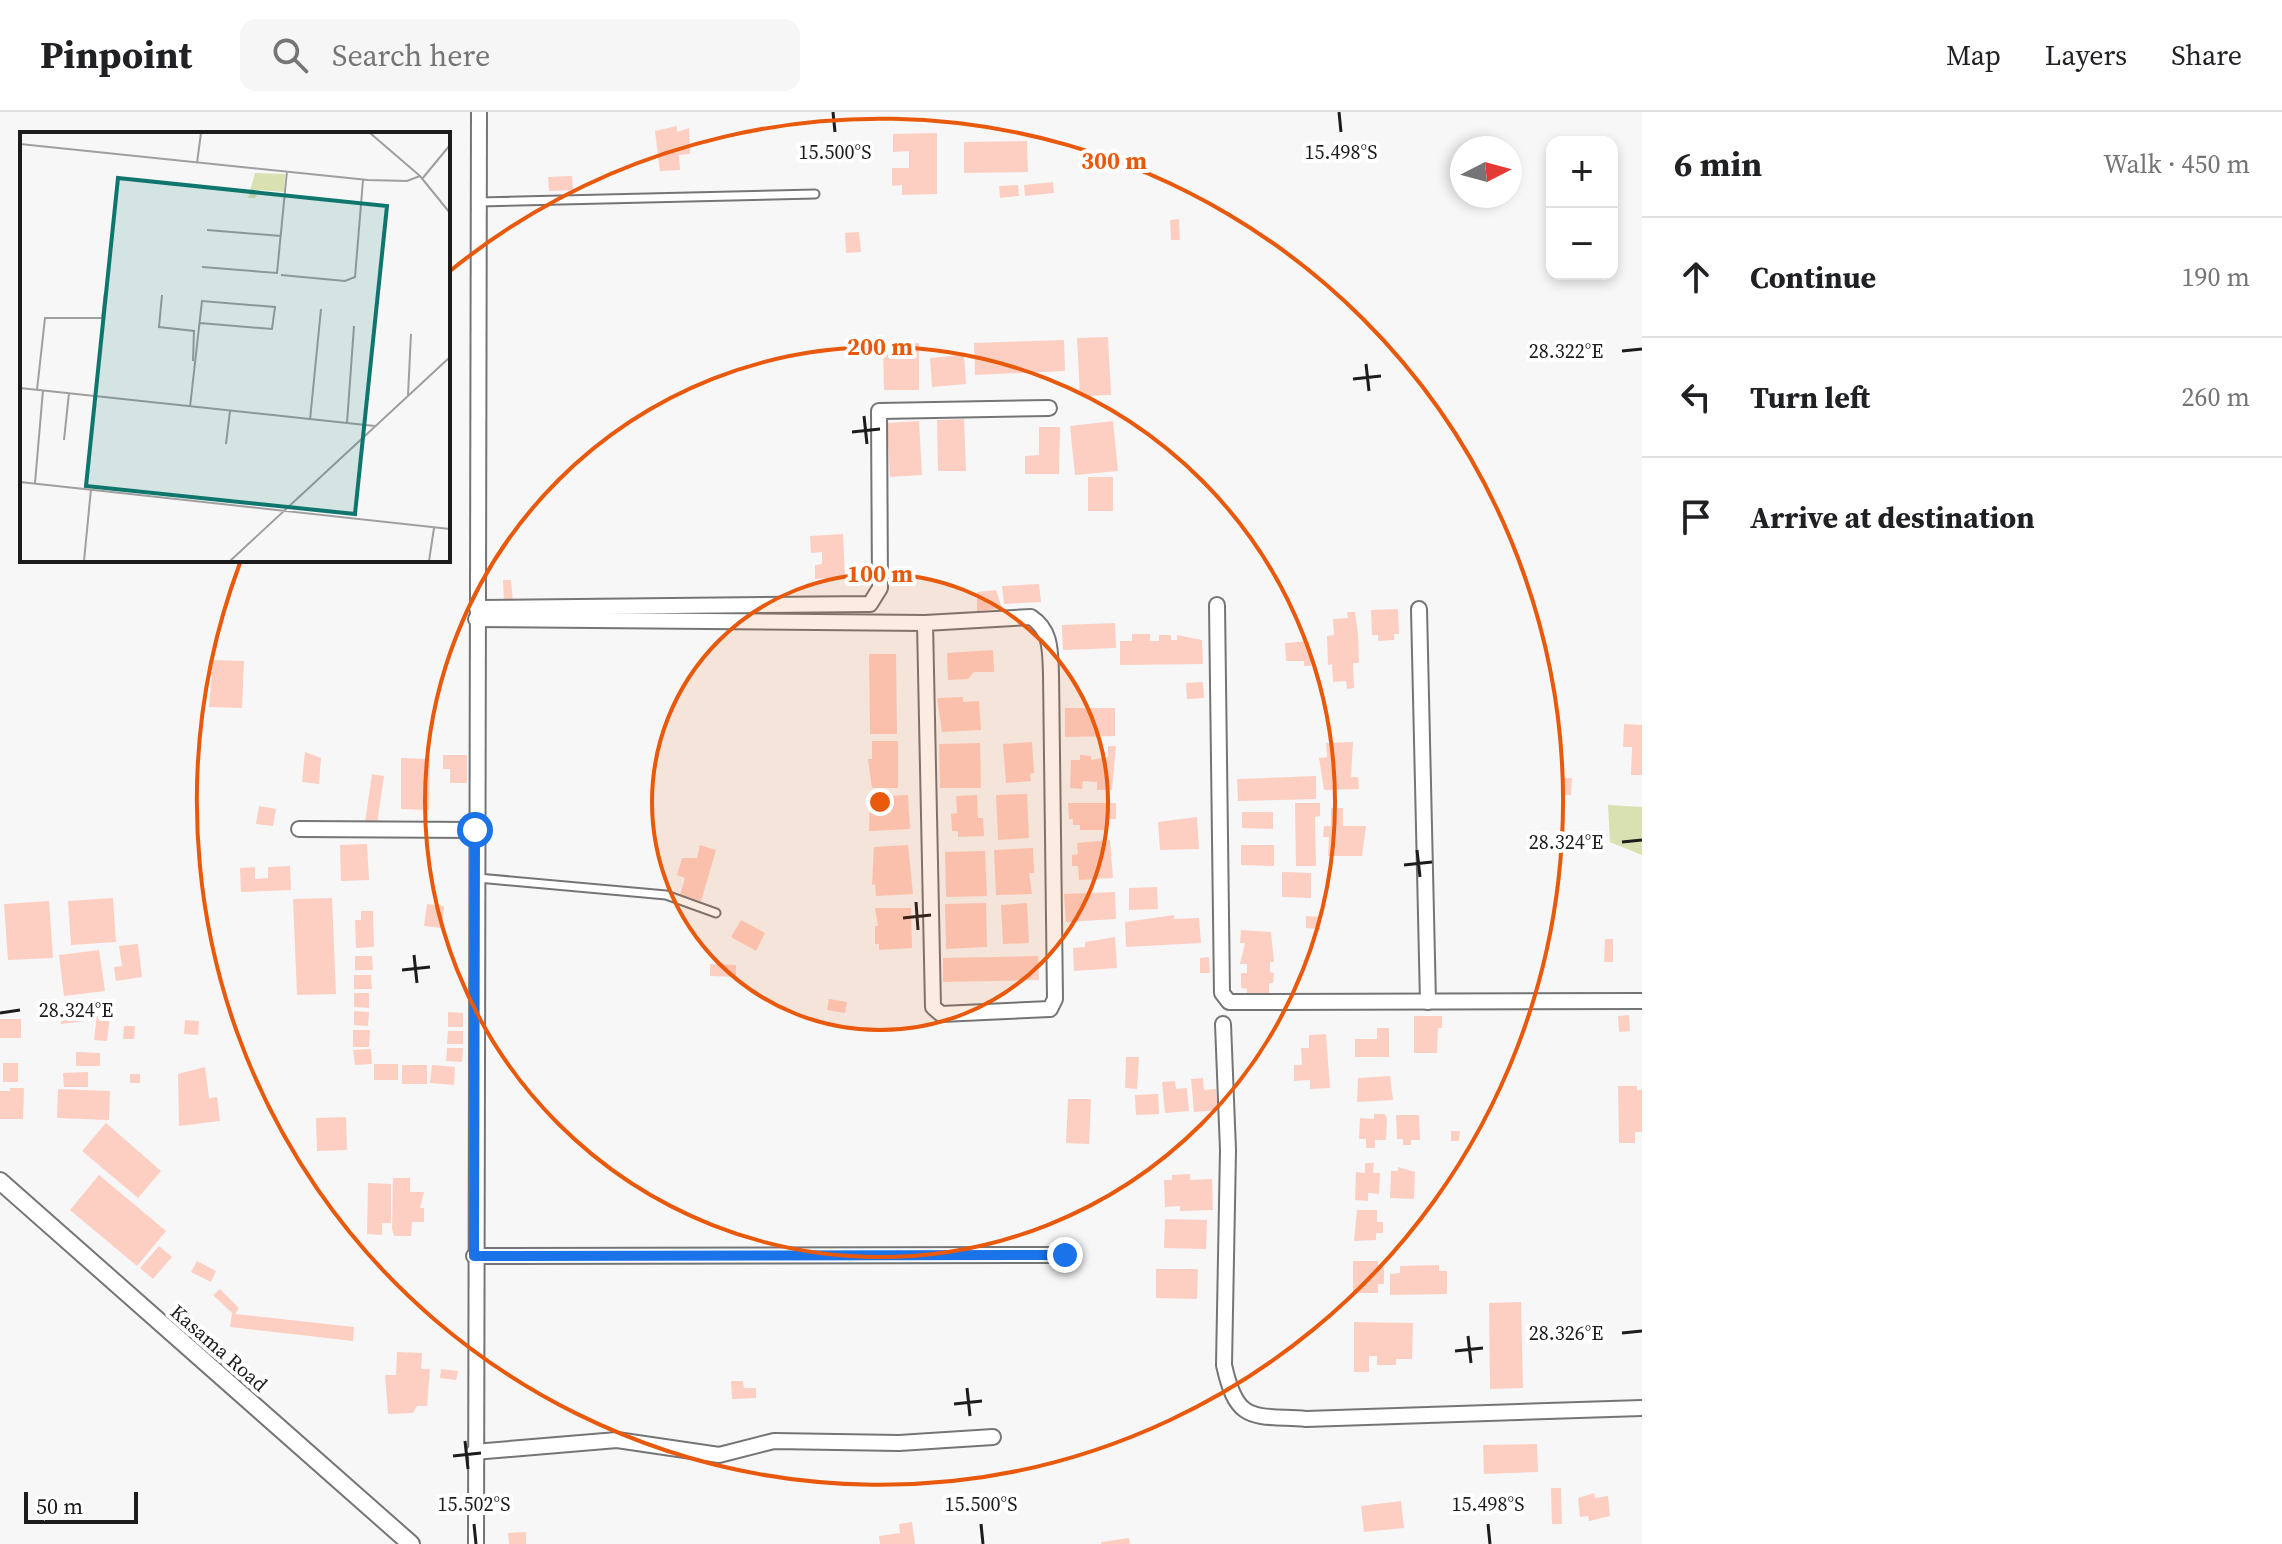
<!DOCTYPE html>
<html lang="en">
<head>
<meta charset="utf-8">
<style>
	:root { --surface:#fff; --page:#f6f6f6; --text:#202124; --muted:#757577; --line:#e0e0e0 }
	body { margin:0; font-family:"Source Serif 4",serif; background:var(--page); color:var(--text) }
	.controls { position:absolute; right:24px; top:24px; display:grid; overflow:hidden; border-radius:16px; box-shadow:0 4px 12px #0003 }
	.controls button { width:72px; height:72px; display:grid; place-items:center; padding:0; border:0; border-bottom:2px solid var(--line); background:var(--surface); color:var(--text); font:40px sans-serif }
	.compass { position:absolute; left:1450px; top:24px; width:72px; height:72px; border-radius:50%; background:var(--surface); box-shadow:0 4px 12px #0003; rotate:84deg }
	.scale { position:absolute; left:24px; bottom:20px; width:114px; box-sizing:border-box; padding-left:8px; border:4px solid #1c1c1c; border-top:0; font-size:22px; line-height:28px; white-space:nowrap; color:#1c1c1c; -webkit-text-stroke:6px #fff; paint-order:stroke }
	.stop { position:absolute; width:24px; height:24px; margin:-18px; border:6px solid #1a73e8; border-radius:50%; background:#fff }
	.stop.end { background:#1a73e8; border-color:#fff; box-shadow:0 2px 8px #0008 }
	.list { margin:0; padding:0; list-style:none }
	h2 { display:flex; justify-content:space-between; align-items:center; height:104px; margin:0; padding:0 32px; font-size:34px }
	h2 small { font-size:26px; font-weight:400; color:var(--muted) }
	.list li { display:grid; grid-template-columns:52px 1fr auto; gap:24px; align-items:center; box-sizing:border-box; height:120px; padding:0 32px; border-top:2px solid var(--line) }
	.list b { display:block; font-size:30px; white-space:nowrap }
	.list em { font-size:26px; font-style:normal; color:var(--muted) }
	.icon { flex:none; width:44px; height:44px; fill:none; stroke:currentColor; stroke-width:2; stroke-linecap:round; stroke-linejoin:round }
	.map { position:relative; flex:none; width:1642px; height:1432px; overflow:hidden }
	header { display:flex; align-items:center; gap:48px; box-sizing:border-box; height:112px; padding:0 40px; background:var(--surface); border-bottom:2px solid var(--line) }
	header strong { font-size:38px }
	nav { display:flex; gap:44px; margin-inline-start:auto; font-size:28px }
	.search { width:560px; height:72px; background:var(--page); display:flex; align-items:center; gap:20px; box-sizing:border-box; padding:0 28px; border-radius:16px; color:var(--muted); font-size:30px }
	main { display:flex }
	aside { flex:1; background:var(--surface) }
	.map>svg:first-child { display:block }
	.green { fill:#d9e0b2 }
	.building { fill:#fdcfc2 }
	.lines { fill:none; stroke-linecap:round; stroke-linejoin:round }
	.service-casing { stroke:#747576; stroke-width:11 }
	.minor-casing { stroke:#747576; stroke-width:18 }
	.tertiary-casing { stroke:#747576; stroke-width:20 }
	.service { stroke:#fff; stroke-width:7 }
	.minor { stroke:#fff; stroke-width:14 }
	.tertiary { stroke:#fff; stroke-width:16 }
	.route { stroke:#1a73e8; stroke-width:10 }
	.ticks { fill:none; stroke:#1c1c1c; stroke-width:3 }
	.ring { fill:none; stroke:#e8590c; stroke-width:4 }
	.labels { text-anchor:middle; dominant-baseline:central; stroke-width:8; stroke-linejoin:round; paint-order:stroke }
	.street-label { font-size:20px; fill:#1c1c1c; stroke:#fff }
	.inset-road { fill:none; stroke:#9f9fa0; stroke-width:2 }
	.view { fill:#0f766e; fill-opacity:0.15; stroke:#0f766e; stroke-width:4 }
	.inset-edge { fill:none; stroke:#1c1c1c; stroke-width:4 }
	.ticks-label { font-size:20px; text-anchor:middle; fill:#1c1c1c; stroke:#fff; stroke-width:8; stroke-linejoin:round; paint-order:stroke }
	.centre { fill:#e8590c; stroke:#fff; stroke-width:4 }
	.ring-label { font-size:24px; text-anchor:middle; font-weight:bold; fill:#e8590c; stroke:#fff; stroke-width:8; stroke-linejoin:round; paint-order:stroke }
</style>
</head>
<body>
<header>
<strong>Pinpoint</strong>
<div class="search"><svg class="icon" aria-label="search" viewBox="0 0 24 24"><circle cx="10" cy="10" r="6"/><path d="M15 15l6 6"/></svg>Search here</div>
<nav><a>Map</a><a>Layers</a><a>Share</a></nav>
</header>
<main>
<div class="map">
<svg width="1642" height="1432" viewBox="0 0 1642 1432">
	<rect width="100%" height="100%" fill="#f7f7f8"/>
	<!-- green -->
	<path class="green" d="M1608,693L1642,695V743L1610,730Z"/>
	<!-- building -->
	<g class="building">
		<path d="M677,14V20L689,16L690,42L679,43L680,58L660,59L655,19Z"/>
		<path d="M937,21V82L902,83V73L892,74V56H909V39L893,40V22Z"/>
		<path d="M1027,29L1028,60L964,61V30Z"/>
		<path d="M572,64L573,78L549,79L548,65Z"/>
		<path d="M1053,70L1054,81L1025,84L1024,73Z"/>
		<path d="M1018,73L1019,84L1000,86L999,74Z"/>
		<path d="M1179,107L1180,128H1171L1170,108Z"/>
		<path d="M859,120L861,140L846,141L845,121Z"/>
		<path d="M1108,225L1111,283L1080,284L1077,226Z"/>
		<path d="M1064,228L1065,259L975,263L974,231Z"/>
		<path d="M919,231V278H884L883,232Z"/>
		<path d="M964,243L966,272L932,275L930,246Z"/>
		<path d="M964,307L966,359H938L937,308Z"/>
		<path d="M919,309L922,363L890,365L887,311Z"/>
		<path d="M1113,309L1118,359L1075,363L1070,314Z"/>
		<path d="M1039,315H1060L1059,362H1025V344L1039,343Z"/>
		<rect x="1088" y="365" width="25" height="34"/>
		<path d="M843,422L845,465L815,467V453L822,452V440L811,441L810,424Z"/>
		<path d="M503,468H511L513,490H504Z"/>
		<path d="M1039,472L1041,490L1004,492L1002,474Z"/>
		<path d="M996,478L1002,496L977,499V480Z"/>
		<path d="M1398,497L1399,522H1394V528L1378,529V523H1372L1371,498Z"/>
		<path d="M1347,500H1355L1358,522L1359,551H1353L1354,576L1347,577L1346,569L1333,570L1332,552L1328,553L1327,524L1334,523L1333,507L1348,506Z"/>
		<path d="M1115,511L1116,536L1063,538L1062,513Z"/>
		<path d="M1132,522H1150V529H1159V523H1171V528H1177V523L1202,528L1203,552L1120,553V529H1132Z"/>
		<path d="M1309,529L1311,554H1304V549H1286L1285,531Z"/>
		<path d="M993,538L994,560H974L968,567L948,568L947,541Z"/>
		<path d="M869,542H896L897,622H870Z"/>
		<path d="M213,548L244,549L242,596L209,595Z"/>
		<path d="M1203,570L1204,586L1187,587L1186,571Z"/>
		<path d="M963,585V590L979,589L981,618L942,620L937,586Z"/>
		<path d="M1065,596H1115V624L1065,625Z"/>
		<path d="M1624,612L1642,613V663H1631L1632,635H1623Z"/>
		<path d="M872,629H898V676H872L868,647H872Z"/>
		<path d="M1032,630L1034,661L1030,662L1031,669L1006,671L1003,632Z"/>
		<path d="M1353,630L1351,665H1358L1359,677L1324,678L1319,646L1327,645L1326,631Z"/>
		<path d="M980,631L981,676H940L939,632Z"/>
		<path d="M1108,634H1116L1112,678H1097V670L1083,669L1082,677L1070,676L1071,648H1080V643L1091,644V648L1108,645Z"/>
		<path d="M305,640L321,646L319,672L302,670Z"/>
		<path d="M443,643H467V671H450V657H443Z"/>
		<path d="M401,646L430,647L429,698L401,697Z"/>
		<path d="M372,662L384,664L377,712L365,710Z"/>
		<path d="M1316,664V687L1238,689L1237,667Z"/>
		<path d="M1564,666H1572L1571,683H1564Z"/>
		<path d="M1027,682L1029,726L998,728L996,683Z"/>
		<path d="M908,683L910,717L869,719L870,685Z"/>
		<path d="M977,683L978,706H983L984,724L958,725V719H952L951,702L957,701L956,684Z"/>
		<path d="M1068,691H1116V707H1108V718H1080V713H1073V707H1069Z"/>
		<path d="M1295,691H1320V704L1315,705L1316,754H1296Z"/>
		<path d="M259,694L276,697L273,714L256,712Z"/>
		<path d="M1331,696H1343V714H1366L1362,744H1328L1329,725H1323L1324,714H1331Z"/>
		<path d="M1242,700H1273V717L1242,716Z"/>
		<path d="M1197,705L1199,737L1160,738L1158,710Z"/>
		<path d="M1110,728L1113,766L1079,768L1078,754H1072V743L1078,742L1077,731Z"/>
		<path d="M367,732L369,768L341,769L340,733Z"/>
		<path d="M700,733L716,738L701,789L680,783L685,766L677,763L682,746H697Z"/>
		<path d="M908,733L913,782L876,784L875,772L872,773L874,735Z"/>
		<path d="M1241,733H1274V754L1241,753Z"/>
		<path d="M1033,736L1034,761H1029L1032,782L996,783L994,738Z"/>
		<path d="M985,739L987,784L946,785L945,740Z"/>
		<path d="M290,754L291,778L241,780L240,756L255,755V767L268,766V755Z"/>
		<path d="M1282,760L1311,761V786L1282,785Z"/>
		<path d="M1157,775L1158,797L1129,798V776Z"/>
		<path d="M1115,780L1116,807L1066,810L1064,782Z"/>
		<path d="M113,786L116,830L71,833L68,789Z"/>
		<path d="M332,786L336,882L297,883L293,787Z"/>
		<path d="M49,789L53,846L8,848L4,792Z"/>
		<path d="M986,791L987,835L946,837L945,792Z"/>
		<path d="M1027,791L1029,831L1003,832L1001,793Z"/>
		<path d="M427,792L444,794L442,816L424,814Z"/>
		<path d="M875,796H911L912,836L879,838V832H875V814H878Z"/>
		<path d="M361,799H373L374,835L356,836L355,808H361Z"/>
		<path d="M1174,803V807L1199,806L1201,831L1126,835L1125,810Z"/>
		<path d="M1306,804L1321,805L1320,817L1306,816Z"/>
		<path d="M741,808L765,821L756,839L731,825Z"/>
		<path d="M1241,818L1271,820L1274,850H1270V860L1274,861L1273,871H1269V884H1247V877L1241,876V861H1247V852H1240L1245,831H1240Z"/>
		<path d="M1115,825L1117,856L1074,859L1073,836L1085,835V830Z"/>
		<path d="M1605,827H1613V850H1604Z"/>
		<path d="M138,832L142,865L116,869L114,855L122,854L119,834Z"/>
		<path d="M99,838L105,879L64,884L59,843Z"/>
		<path d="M355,844H372L373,858H355Z"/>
		<path d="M1038,844L1039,868L943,870V846Z"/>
		<path d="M1209,845L1210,861H1200V846Z"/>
		<path d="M710,852L736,853V865L710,864Z"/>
		<path d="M354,863H371L372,877H354Z"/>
		<path d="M354,881H369V896L354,895Z"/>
		<path d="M829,887L847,890L845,901L827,898Z"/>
		<path d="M85,899L86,909L61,912L60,901Z"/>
		<path d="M354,899L369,900L368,914L354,913Z"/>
		<path d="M448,900L463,901V915H448Z"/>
		<path d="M97,902L110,904L107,929L94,928Z"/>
		<path d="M1629,903L1630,919L1619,920L1618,904Z"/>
		<path d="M1414,904H1442V916H1438L1437,941H1414Z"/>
		<rect x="0" y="907" width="21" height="19"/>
		<path d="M185,908L199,909L198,923L184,922Z"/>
		<path d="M124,914H135L134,927H123Z"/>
		<path d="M1377,916H1389V945H1355V927H1377Z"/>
		<path d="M353,918H370L369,935H353Z"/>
		<path d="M448,919H463V932H447Z"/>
		<path d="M1326,922L1330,976L1310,977V968L1294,969V953H1302L1301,936H1309V923Z"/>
		<path d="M447,936H463L462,950L446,949Z"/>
		<path d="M371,937L372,952L355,953L353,938Z"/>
		<path d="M76,940L100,941V954H76Z"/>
		<path d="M1126,945H1139L1137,977L1125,976Z"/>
		<rect x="3" y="951" width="15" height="19"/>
		<rect x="374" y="952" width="24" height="16"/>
		<rect x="402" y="953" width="25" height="19"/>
		<path d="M432,953L455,955L454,973L430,971Z"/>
		<path d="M205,955L209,986L217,985L220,1009L179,1014L178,962Z"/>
		<path d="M88,960V975H64L63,961Z"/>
		<rect x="130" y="962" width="10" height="9"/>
		<path d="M1390,964L1393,988L1357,990L1358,966Z"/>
		<path d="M1203,966L1204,978L1216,977L1218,998L1194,1000L1191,967Z"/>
		<path d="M1175,969L1176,977L1187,976L1189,999L1165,1001L1162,970Z"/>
		<path d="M1618,974H1637V978H1642V1020H1635V1031H1619Z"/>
		<path d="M10,976H24L23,1007H0V979H10Z"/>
		<path d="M58,977L110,979L109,1008L57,1006Z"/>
		<path d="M1158,982L1159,1002L1136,1003L1135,983Z"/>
		<path d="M1068,987H1091L1089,1032L1066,1031Z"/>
		<path d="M1374,1002H1385L1387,1007L1386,1028H1375V1036H1366V1027H1359L1360,1006L1374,1007Z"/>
		<path d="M1396,1003H1419L1420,1028H1411V1033H1403V1027H1397Z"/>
		<path d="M346,1005L347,1038L317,1039L316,1006Z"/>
		<path d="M106,1011L161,1059L138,1086L82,1039Z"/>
		<path d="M1451,1019H1460L1459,1029H1451Z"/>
		<path d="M1365,1051H1374L1373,1061H1380L1379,1082L1368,1081V1089L1355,1088L1356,1060L1365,1061Z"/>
		<path d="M1398,1055L1415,1060L1414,1087L1390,1086L1391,1059H1398Z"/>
		<path d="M1190,1062V1068L1212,1067L1213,1098L1180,1099V1094L1165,1095L1164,1068H1172V1063Z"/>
		<path d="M99,1063L166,1119L137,1154L70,1098Z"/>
		<path d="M393,1066H410V1080H424L420,1096H424V1110H412L411,1124H394L392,1117Z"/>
		<path d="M368,1071L391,1072V1111H382V1123L367,1122Z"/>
		<path d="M1357,1098H1377V1110H1383V1121H1376V1128L1354,1129Z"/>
		<path d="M1165,1107L1207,1108L1206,1137L1164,1136Z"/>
		<path d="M159,1134L172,1145L153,1167L140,1156Z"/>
		<path d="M197,1149L216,1159L211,1170L191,1160Z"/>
		<path d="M1353,1149H1378V1155H1384V1172H1378V1181H1353Z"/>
		<path d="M1439,1153V1159H1447V1182L1390,1183V1162L1400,1161V1154Z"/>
		<path d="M1156,1157H1198L1197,1187L1156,1186Z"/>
		<path d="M220,1177L239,1196L235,1202L354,1215L353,1229L230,1215L232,1201L213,1183Z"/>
		<path d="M1521,1190L1523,1276L1490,1277L1489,1191Z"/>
		<path d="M1354,1210L1413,1211L1412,1247H1396V1253H1377V1244H1369V1260H1354Z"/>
		<path d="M397,1240L422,1241L421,1257H430L427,1294H417L413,1301L388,1302L385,1263H396Z"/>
		<path d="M441,1257L458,1259L456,1268L440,1266Z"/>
		<path d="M731,1269H743L744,1276H756V1286L732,1287Z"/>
		<path d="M1537,1332L1538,1360L1484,1362L1483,1333Z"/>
		<path d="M1551,1376H1561L1562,1412H1552Z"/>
		<path d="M1594,1381L1595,1386L1608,1384L1610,1404L1589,1409L1588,1404L1580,1405L1578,1386Z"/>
		<path d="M1401,1389L1404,1416L1364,1420L1361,1394Z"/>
		<path d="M912,1410L915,1432H880L879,1424L900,1421L899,1412Z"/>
		<path d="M526,1420V1432H509L508,1421Z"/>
		<path d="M1129,1426L1130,1432H1101V1430Z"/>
	</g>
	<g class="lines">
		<defs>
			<g id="service">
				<path d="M479,90L815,82"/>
				<path d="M478,766L666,783L716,801"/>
			</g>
			<g id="minor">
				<path d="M1217,493L1222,881L1229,890L1642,889"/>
				<path d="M477,496L870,492L880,476L879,299L1049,296"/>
				<path d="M1419,497L1428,890"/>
				<path d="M476,507L925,511L1031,505C1052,519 1050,540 1051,562L1055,887L1050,897L941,902L933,895L925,511"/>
				<path d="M299,717L475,718"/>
				<path d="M1223,912L1228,1038L1224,1253C1237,1312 1252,1303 1306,1307L1642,1296"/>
				<path d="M474,1144L1065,1143"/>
				<path d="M474,1340L617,1328L719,1343L774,1329L899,1331L993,1325"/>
				<path d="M476,1432L479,0"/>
			</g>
			<path id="tertiary" d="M0,1069L411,1432"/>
		</defs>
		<!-- service casing -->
		<use href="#service" class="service-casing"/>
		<!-- minor casing -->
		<use href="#minor" class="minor-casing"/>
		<!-- tertiary casing -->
		<use href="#tertiary" class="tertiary-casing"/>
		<!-- service -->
		<use href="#service" class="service"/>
		<!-- minor -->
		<use href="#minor" class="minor"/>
		<!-- tertiary -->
		<use href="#tertiary" class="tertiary"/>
	</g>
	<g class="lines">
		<!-- route -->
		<path class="route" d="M475,718L474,1144L1065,1143"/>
	</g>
	<!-- ticks -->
	<path class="ticks" d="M833,0L835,20M1339,0L1341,20M1622,239L1642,237M1366,252L1369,279M1353,267L1381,264M864,304L867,332M852,320L880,317M1622,730L1642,728M1417,738L1420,765M1404,753L1432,750M916,790L918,818M903,806L931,803M414,843L417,871M402,858L430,855M0,901L20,898M1622,1221L1642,1219M1468,1224L1471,1251M1455,1239L1483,1236M967,1276L970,1304M954,1292L982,1289M465,1329L468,1357M453,1344L481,1341M474,1412L476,1432M981,1412L983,1432M1488,1412L1490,1432"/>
	<!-- distance rings -->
	<circle cx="880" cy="690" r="228" fill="#e8590c" fill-opacity=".12"/>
	<g class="ring">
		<circle cx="880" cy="690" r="228"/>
		<circle cx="880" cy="690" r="455"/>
		<path d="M450 159A683 683 0 1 1 240 451"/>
	</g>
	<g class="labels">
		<!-- street labels -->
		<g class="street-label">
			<text transform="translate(219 1236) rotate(41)">Kasama Road</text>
		</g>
	</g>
	<!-- overview -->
	<g transform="translate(20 20)">
		<rect width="430" height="430" fill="#f7f7f8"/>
		<path d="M235,41L265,42L264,60L240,58L235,66H228Z" fill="#d9e0b2"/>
		<path class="inset-road" d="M350,1L400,44L430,81M0,12L348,48L387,49L400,44M177,31L181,1M402,47L430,13M187,98L261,104M182,135L257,141L267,39M261,143L325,149L335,145L343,48M142,163L139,195L174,199L173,229M0,256L355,294M17,258L25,186H82L85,160M388,263L391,202M170,275L182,169L255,175L252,197L180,191M290,288L301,177M327,291L334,194M44,308L49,261M206,312L210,279M0,350L430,397M15,351L23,258M64,429L71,357M210,429L430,225M409,429L414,396"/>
		<path class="view" d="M98,46L367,74L335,382L66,354Z"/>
		<rect width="430" height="430" class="inset-edge"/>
	</g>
	<g class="ticks-label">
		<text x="835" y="47">15.500°S</text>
		<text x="1341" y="47">15.498°S</text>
		<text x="1566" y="246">28.322°E</text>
		<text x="1566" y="737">28.324°E</text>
		<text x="76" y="905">28.324°E</text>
		<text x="1566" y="1228">28.326°E</text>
		<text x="474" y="1399">15.502°S</text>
		<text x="981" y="1399">15.500°S</text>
		<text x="1488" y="1399">15.498°S</text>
	</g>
	<circle cx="880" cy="690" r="12" class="centre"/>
	<g class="ring-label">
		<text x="1114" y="57">300 m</text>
		<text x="880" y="243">200 m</text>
		<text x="880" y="470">100 m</text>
	</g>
</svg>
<div class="controls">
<button>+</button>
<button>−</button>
</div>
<svg class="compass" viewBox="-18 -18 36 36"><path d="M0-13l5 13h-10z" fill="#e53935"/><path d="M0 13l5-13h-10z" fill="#757577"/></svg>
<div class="scale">50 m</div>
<div class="stop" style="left:475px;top:718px"></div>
<div class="stop end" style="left:1065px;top:1143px"></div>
</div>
<aside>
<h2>6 min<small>Walk · 450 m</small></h2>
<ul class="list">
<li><svg class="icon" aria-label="ahead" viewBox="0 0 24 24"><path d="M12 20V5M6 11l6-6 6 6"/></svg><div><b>Continue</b></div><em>190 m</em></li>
<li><svg class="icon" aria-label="left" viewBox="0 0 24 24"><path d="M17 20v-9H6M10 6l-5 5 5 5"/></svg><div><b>Turn left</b></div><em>260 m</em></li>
<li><svg class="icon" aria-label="arrive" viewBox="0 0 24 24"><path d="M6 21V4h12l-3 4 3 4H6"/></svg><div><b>Arrive at destination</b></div></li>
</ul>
</aside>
</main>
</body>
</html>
